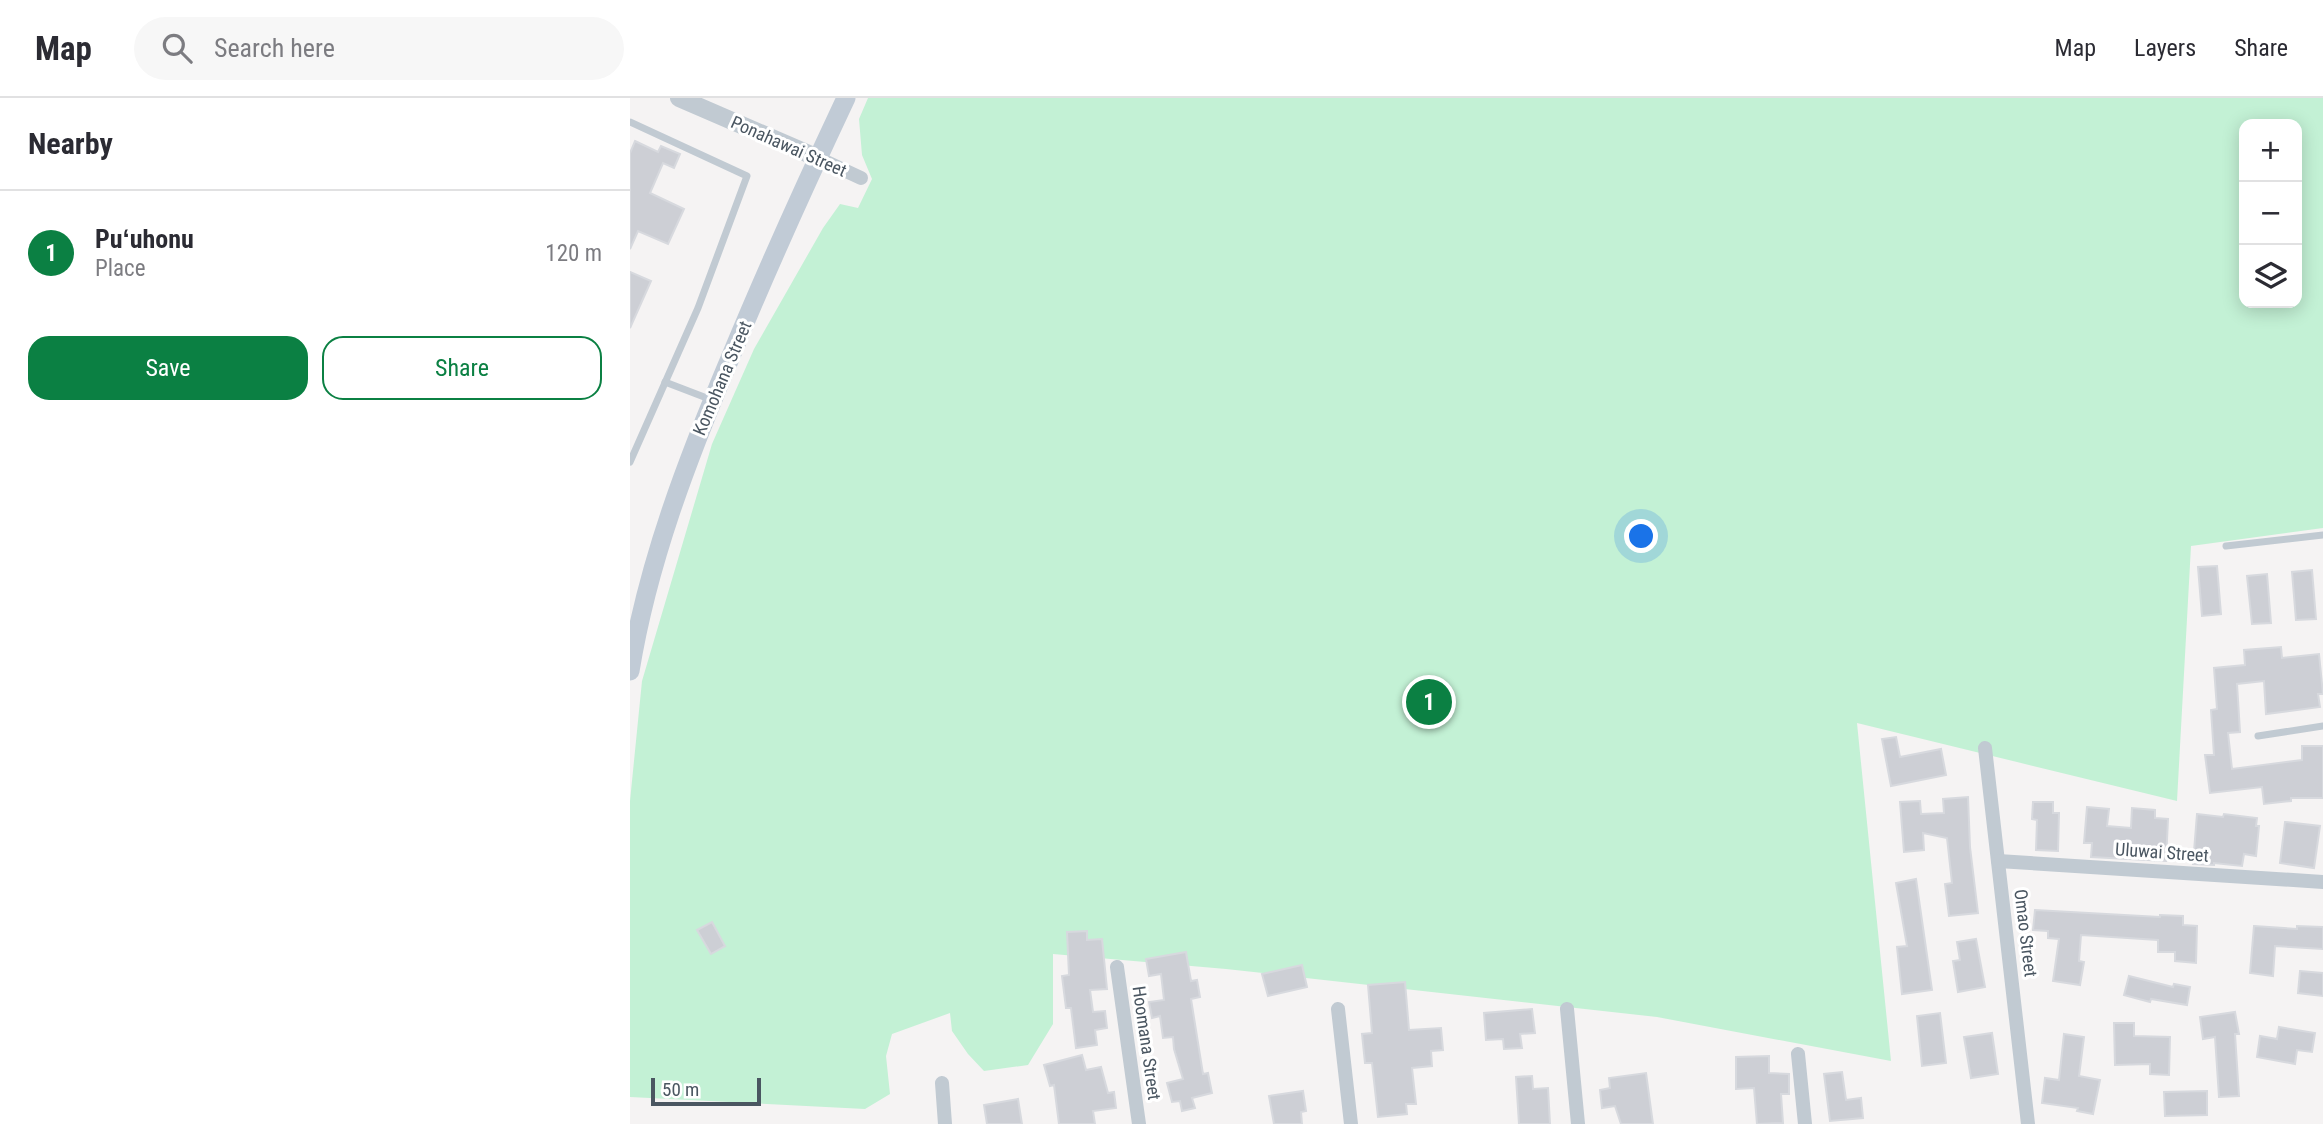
<!DOCTYPE html>
<html lang="en">
<head>
<meta charset="utf-8">
<style>
	:root { --surface:#fff; --page:#f7f7f7; --text:#2b2b33; --muted:#7c7c81; --line:#e1e1e2; --accent:#0b8043 }
	body { margin:0; font-family:"Roboto Condensed",sans-serif; background:var(--page); color:var(--text) }
	.controls { position:absolute; right:21px; top:21px; display:grid; overflow:hidden; border-radius:14px; box-shadow:0 4px 18px #0003 }
	.controls button { width:63px; height:63px; display:grid; place-items:center; padding:0; border:0; border-bottom:2px solid var(--line); background:var(--surface); color:var(--text); font:35px sans-serif }
	.scale { position:absolute; left:21px; bottom:18px; width:110px; box-sizing:border-box; padding-left:7px; border:4px solid #4a5661; border-top:0; font-size:19px; line-height:24px; white-space:nowrap; color:#4a5661; -webkit-text-stroke:5px #fff; paint-order:stroke }
	.you { position:absolute; left:1012px; top:439px; width:24px; height:24px; margin:-18px; border:5px solid #fff; border-radius:50%; background:#1a73e8; box-shadow:0 0 0 10px #1a73e833 }
	.badge { display:grid; place-items:center; width:46px; height:46px; border-radius:50%; background:var(--accent); color:#fff; font-size:23px; font-weight:700 }
	.pin { position:absolute; translate:-50% -50%; border:4px solid #fff; box-shadow:0 2px 7px #0006 }
	.list { margin:0; padding:0; list-style:none }
	h2 { display:flex; justify-content:space-between; align-items:center; height:91px; margin:0; padding:0 28px; font-size:30px }
	h2 small { font-size:23px; font-weight:400; color:var(--muted) }
	.list li { display:grid; grid-template-columns:46px 1fr auto; gap:21px; align-items:center; box-sizing:border-box; height:126px; padding:0 28px; border-top:2px solid var(--line) }
	.list b { display:block; font-size:26px; white-space:nowrap }
	.list p { margin:0; font-size:23px; white-space:nowrap; color:var(--muted) }
	.list em { font-size:23px; font-style:normal; color:var(--muted) }
	.actions { display:flex; gap:14px; padding:21px 28px }
	.actions a { flex:1; padding:16px 0; border:2px solid var(--accent); border-radius:21px; text-align:center; font-size:24px; color:var(--accent) }
	.actions .main { background:var(--accent); color:#fff }
	.icon { flex:none; width:38px; height:38px; fill:none; stroke:currentColor; stroke-width:2; stroke-linecap:round; stroke-linejoin:round }
	.map { position:relative; flex:none; width:1693px; height:1026px; overflow:hidden }
	header { display:flex; align-items:center; gap:42px; box-sizing:border-box; height:98px; padding:0 35px; background:var(--surface); border-bottom:2px solid var(--line) }
	header strong { font-size:33px }
	nav { display:flex; gap:38px; margin-inline-start:auto; font-size:24px }
	.search { width:490px; height:63px; background:var(--page); display:flex; align-items:center; gap:18px; box-sizing:border-box; padding:0 24px; border-radius:38px; color:var(--muted); font-size:26px }
	main { display:flex }
	aside { flex:1; background:var(--surface) }
	.map>svg:first-child { display:block }
	.green { fill:#c3f1d5; fill-rule:evenodd }
	.building { fill:#cdcfd5; stroke:#d7d9de; stroke-width:2 }
	.lines { fill:none; stroke-linecap:round; stroke-linejoin:round }
	.service { stroke:#c1cad2; stroke-width:7 }
	.minor { stroke:#c1cad2; stroke-width:14 }
	.tertiary { stroke:#c1cad2; stroke-width:18 }
	.secondary { stroke:#c1cbd6; stroke-width:19 }
	.labels { text-anchor:middle; dominant-baseline:central; stroke-width:6; stroke-linejoin:round; paint-order:stroke }
	.street-label { font-size:18px; fill:#4a5661; stroke:#fff }
</style>
</head>
<body>
<header>
<strong>Map</strong>
<div class="search"><svg class="icon" aria-label="search" viewBox="0 0 24 24"><circle cx="10" cy="10" r="6"/><path d="M15 15l6 6"/></svg>Search here</div>
<nav><a>Map</a><a>Layers</a><a>Share</a></nav>
</header>
<main>
<aside>
<h2>Nearby<small></small></h2>
<ul class="list">
<li><span class="badge">1</span><div><b>Puʻuhonu</b><p>Place</p></div><em>120 m</em></li>
</ul>
<div class="actions"><a class="main">Save</a><a>Share</a></div>
</aside>
<div class="map">
<svg width="1693" height="1026" viewBox="0 0 1693 1026">
	<rect width="100%" height="100%" fill="#f5f3f3"/>
	<!-- green -->
	<path class="green" d="M238,0H1693V430L1561,448L1547,703L1227,625L1261,963L1027,919L596,871L423,856V926L398,967L354,973L338,956L322,933L320,915L262,936L256,958L260,996L235,1011L0,999V703L12,583L82,346L124,251L193,130L210,106L228,110L242,81L232,57L229,21ZM1614,26H1667V205H1614Z"/>
	<!-- building -->
	<g class="building">
		<path d="M5,43L28,54L31,48L50,56L44,70L33,65L20,95L54,111L38,146L8,133L0,151V55Z"/>
		<path d="M0,174L21,183L0,230Z"/>
		<path d="M1587,468L1591,516L1572,518L1568,469Z"/>
		<path d="M1682,472L1686,521L1666,522L1662,474Z"/>
		<path d="M1637,476L1641,525L1622,526L1617,478Z"/>
		<path d="M1651,549L1652,560L1689,556L1693,596H1688L1690,609L1636,616L1634,583L1607,586L1610,634L1598,635L1602,671L1672,662V648H1693V700H1661V703L1634,706L1632,689L1580,695L1575,657H1584L1581,612L1587,611L1584,570L1615,567L1614,552Z"/>
		<path d="M1266,639L1270,659L1311,651L1316,677L1261,688L1252,641Z"/>
		<path d="M1338,699L1340,749L1348,815L1319,818L1315,786L1322,785L1317,740L1293,735L1294,752L1274,754L1270,704L1290,703L1291,716L1314,715L1313,701Z"/>
		<path d="M1403,704H1423V715H1429L1428,753L1406,752L1407,722L1402,721Z"/>
		<path d="M1457,709L1479,711L1477,728L1501,730L1502,710L1525,712V720L1538,721L1536,763L1461,759L1462,745H1454Z"/>
		<path d="M1567,716L1593,719L1594,716L1627,720L1626,728H1629L1626,758L1614,756L1612,768L1584,765V767L1563,766Z"/>
		<path d="M1655,724L1690,728L1684,770L1650,765Z"/>
		<path d="M1286,781L1302,892L1272,896L1267,849L1277,848L1266,785Z"/>
		<path d="M1405,812L1530,819V817L1553,818V827L1567,828L1566,865L1545,863V854H1528V842L1451,837L1449,863L1454,864L1450,887L1423,883L1429,841L1418,840V833L1403,832Z"/>
		<path d="M82,824L95,848L81,856L67,832Z"/>
		<path d="M1624,828L1667,831V828L1693,829V851L1645,848L1643,878L1620,875Z"/>
		<path d="M457,833V842L472,841L477,891L460,892L463,914L475,913L477,930L465,932L467,947L446,950L441,910H436L432,878L439,877L437,834Z"/>
		<path d="M1346,841L1355,889L1328,894L1323,863L1330,862L1327,844Z"/>
		<path d="M556,854L561,883L567,882L570,899L561,901L573,976L578,975L582,995L562,1000L565,1010L552,1013L550,1003L542,1004L537,985L553,981L544,951L543,939L533,940L530,918L522,920L519,904L534,902L531,876L519,878L516,861Z"/>
		<path d="M672,867L677,889L638,898L632,876Z"/>
		<path d="M1670,873L1693,875V898L1668,895Z"/>
		<path d="M1499,878L1543,889L1544,886L1560,889L1557,907L1521,901L1520,904L1494,897Z"/>
		<path d="M775,884L779,932L811,930L813,952L801,953L802,968L782,970L786,1006H776L777,1016L748,1019L742,965H735L732,936L742,935L738,887Z"/>
		<path d="M902,911L905,935L890,936L892,950L874,951L873,941L856,942L854,915Z"/>
		<path d="M1605,914L1609,936H1605L1609,998L1589,999L1585,939L1573,941L1570,919Z"/>
		<path d="M1310,915L1316,965L1292,968L1287,918Z"/>
		<path d="M1484,925H1504V938L1540,939L1539,977L1520,976V966L1485,967Z"/>
		<path d="M1649,929L1685,935L1682,954L1667,952L1665,966L1627,959L1630,938L1647,941Z"/>
		<path d="M1362,935L1368,976L1341,980L1334,939Z"/>
		<path d="M1434,936L1454,939L1449,978L1470,982L1463,1016L1447,1013L1448,1010L1412,1005L1415,980L1429,982Z"/>
		<path d="M452,957L456,972L471,969L478,995L484,994L486,1010L463,1013L465,1026H429L424,987L420,988L414,967Z"/>
		<path d="M1139,958V975L1159,976V996H1151L1153,1025L1127,1026L1124,990L1106,991V959Z"/>
		<path d="M1212,974L1216,1002L1231,1000L1233,1020L1200,1023L1194,976Z"/>
		<path d="M1016,975L1023,1026H991L985,1008L972,1010L970,992L980,990L979,980Z"/>
		<path d="M902,978L903,991L918,990L920,1026H889L886,979Z"/>
		<path d="M673,993L676,1013L671,1014L672,1026H644L639,998Z"/>
		<path d="M1577,993V1017L1535,1018L1534,994Z"/>
		<path d="M388,1001L392,1026H357L354,1007Z"/>
	</g>
	<g class="lines">
		<!-- service -->
		<g class="service">
			<path d="M0,24L117,78L68,210L0,364"/>
			<path d="M35,284L82,302"/>
			<path d="M1596,448L1693,437"/>
			<path d="M1628,638L1693,628"/>
		</g>
		<!-- minor -->
		<g class="minor">
			<path d="M188,60L231,80"/>
			<path d="M1355,650L1398,1026"/>
			<path d="M1368,763L1693,784"/>
			<path d="M487,869L509,1026"/>
			<path d="M708,911L721,1026"/>
			<path d="M937,911L948,1026"/>
			<path d="M1168,956L1175,1026"/>
			<path d="M312,985L315,1026"/>
		</g>
		<!-- tertiary -->
		<path class="tertiary" d="M49,0L188,60"/>
		<!-- secondary -->
		<path class="secondary" d="M0,573C18,463 58,360 101,258C137,171 176,85 216,0"/>
	</g>
	<g class="labels">
		<!-- street labels -->
		<g class="street-label">
			<text transform="translate(159 48) rotate(24)">Ponahawai Street</text>
			<text transform="translate(92 280) rotate(-67)">Komohana Street</text>
			<text transform="translate(1532 754) rotate(4)">Uluwai Street</text>
			<text transform="translate(1396 835) rotate(83)">Omao Street</text>
			<text transform="translate(517 945) rotate(82)">Hoomana Street</text>
		</g>
	</g>
</svg>
<div class="controls">
<button>+</button>
<button>−</button>
<button><svg class="icon" aria-label="layers" viewBox="0 0 24 24"><path d="M12 4l9 5-9 5-9-5zM3 14l9 5 9-5"/></svg></button>
</div>
<div class="scale">50 m</div>
<div class="you"></div>
<div class="pin badge" style="left:799px;top:604px">1</div>
</div>
</main>
</body>
</html>
